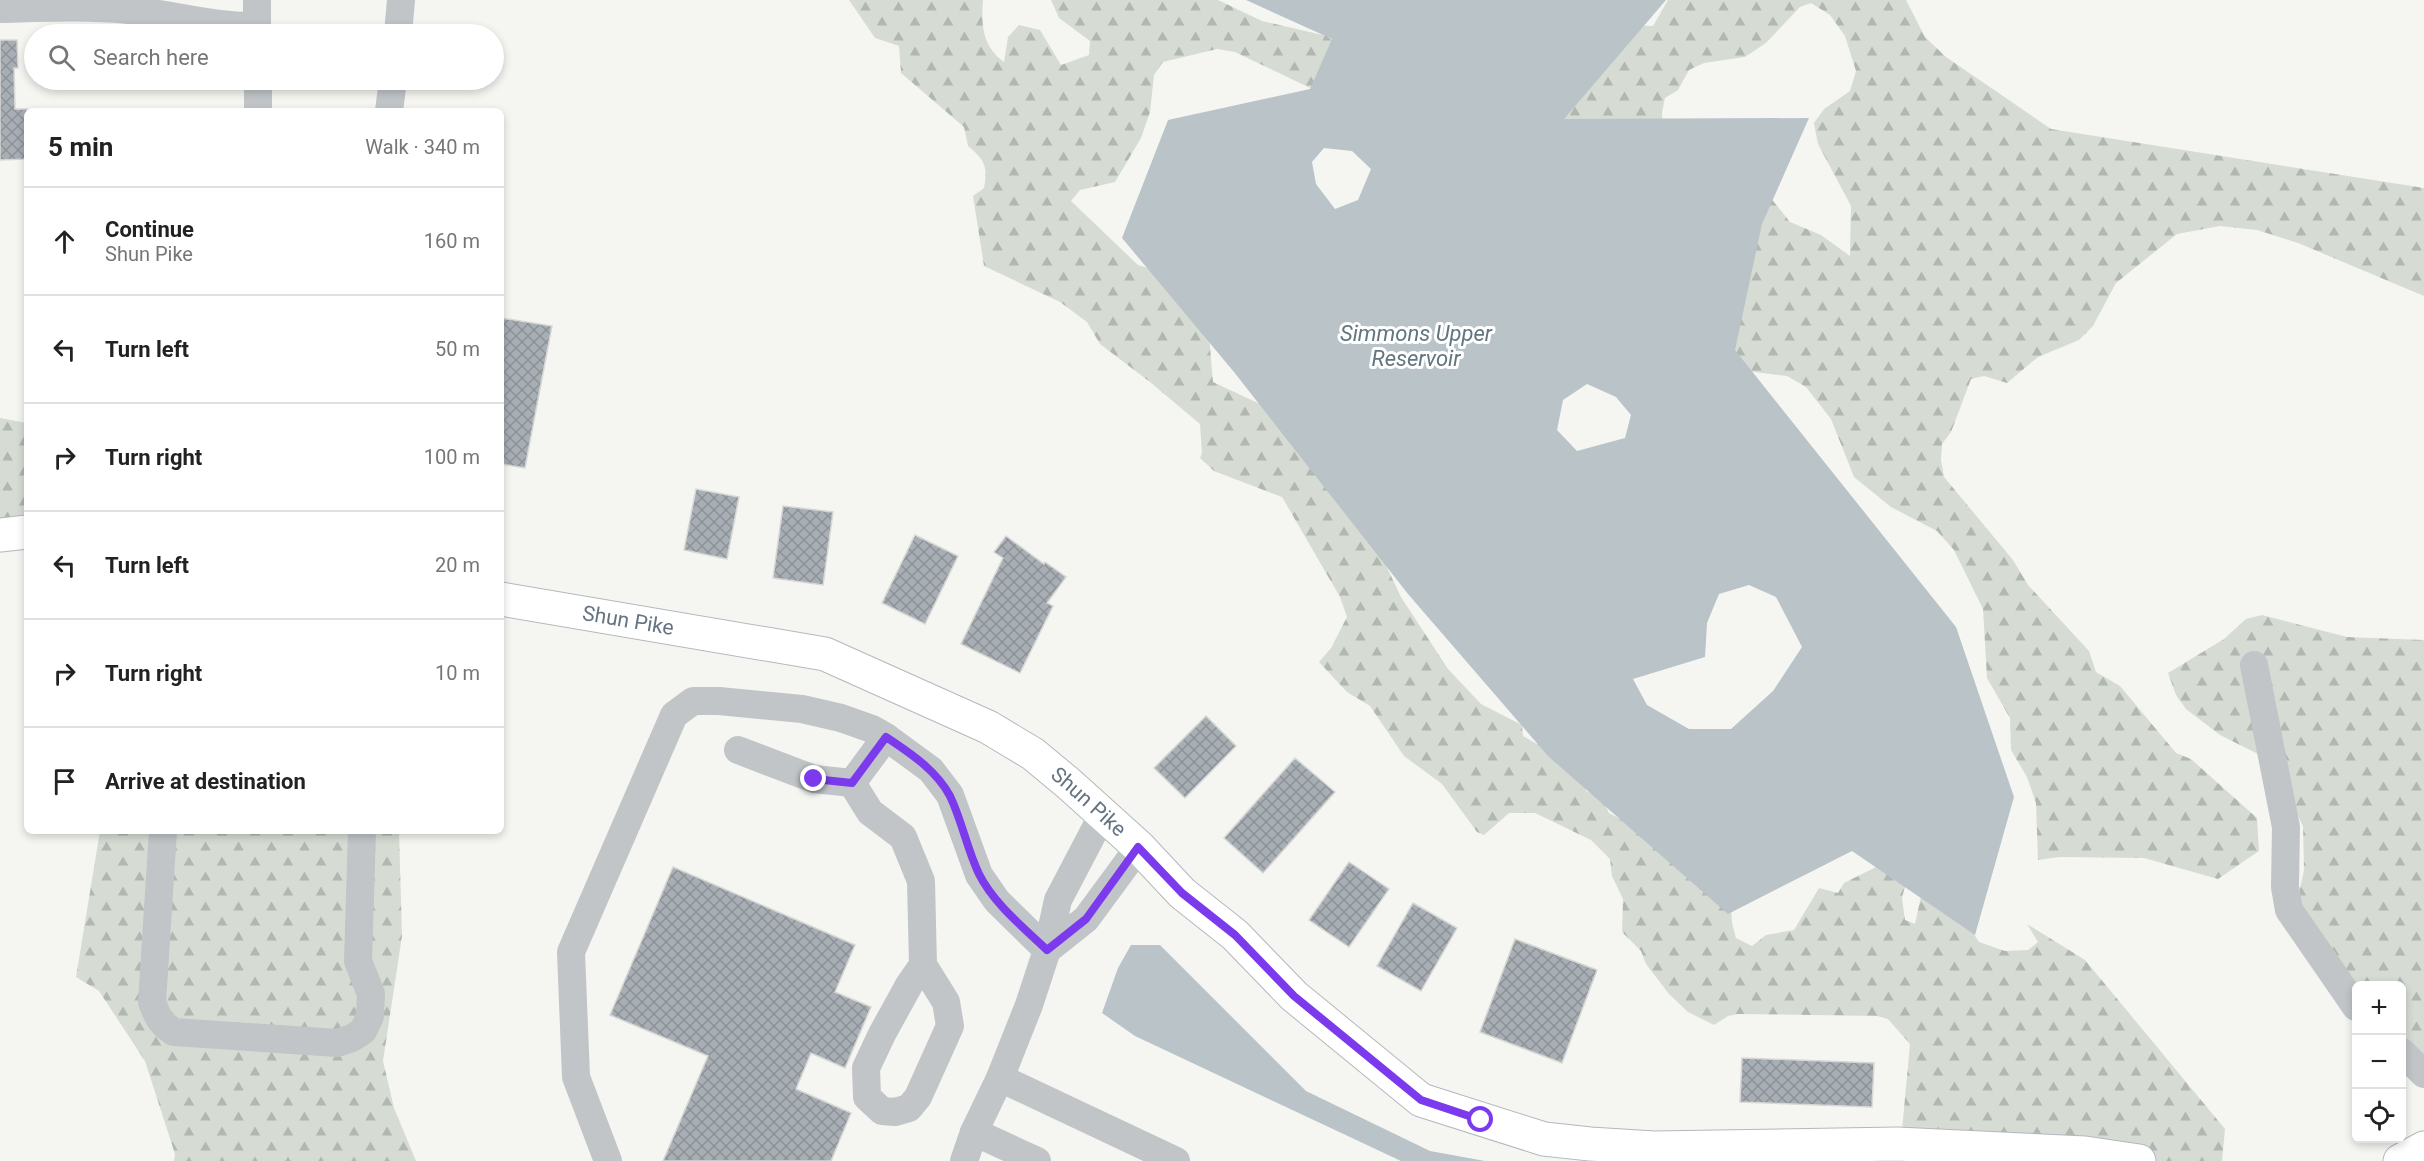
<!DOCTYPE html>
<html lang="en">
<head>
<meta charset="utf-8">
<style>
	:root { --surface:#fff; --page:#f2f2f2; --text:#222; --muted:#767676; --line:#e0e0e0 }
	body { margin:0; font-family:Roboto,sans-serif; background:var(--page); color:var(--text) }
	.controls { position:absolute; right:18px; bottom:18px; display:grid; overflow:hidden; border-radius:9px; box-shadow:0 3px 9px #0003 }
	.controls button { width:54px; height:54px; display:grid; place-items:center; padding:0; border:0; border-bottom:2px solid var(--line); background:var(--surface); color:var(--text); font:30px sans-serif }
	.stop { position:absolute; width:18px; height:18px; margin:-14px; border:4px solid #7c3aed; border-radius:50%; background:#fff }
	.stop.end { background:#7c3aed; border-color:#fff; box-shadow:0 2px 6px #0008 }
	.list { margin:0; padding:0; list-style:none }
	h2 { display:flex; justify-content:space-between; align-items:center; height:78px; margin:0; padding:0 24px; font-size:26px }
	h2 small { font-size:20px; font-weight:400; color:var(--muted) }
	.list li { display:grid; grid-template-columns:39px 1fr auto; gap:18px; align-items:center; box-sizing:border-box; height:108px; padding:0 24px; border-top:2px solid var(--line) }
	.list b { display:block; font-size:22px; white-space:nowrap }
	.list p { margin:0; font-size:20px; white-space:nowrap; color:var(--muted) }
	.list em { font-size:20px; font-style:normal; color:var(--muted) }
	.icon { flex:none; width:33px; height:33px; fill:none; stroke:currentColor; stroke-width:2; stroke-linecap:round; stroke-linejoin:round }
	.map { position:relative; flex:none; width:2424px; height:1161px; overflow:hidden }
	.search { position:absolute; background:var(--surface); box-shadow:0 3px 9px #0003; left:24px; top:24px; width:480px; height:66px; display:flex; align-items:center; gap:15px; box-sizing:border-box; padding:0 21px; border-radius:33px; color:var(--muted); font-size:22px }
	.panel { position:absolute; background:var(--surface); box-shadow:0 3px 9px #0003; left:24px; top:108px; width:480px; height:726px; border-radius:9px }
	.map>svg:first-child { display:block }
	.forest { fill:url(#forest-firs) }
	.water { fill:#b9c3c8; fill-rule:evenodd }
	.building { fill:url(#building-cross-hatch); stroke:#d7d7d5; stroke-width:1.5 }
	.lines { fill:none; stroke-linecap:round; stroke-linejoin:round }
	.major-casing { stroke:#b4b8bc; stroke-width:35 }
	.minor { stroke:#c1c5c8; stroke-width:28 }
	.major { stroke:#fff; stroke-width:33 }
	.route { stroke:#7c3aed; stroke-width:8 }
	.labels { text-anchor:middle; dominant-baseline:central; stroke-width:6; stroke-linejoin:round; paint-order:stroke }
	.street-label { font-size:21px; fill:#657482; stroke:#fff }
	.water-label { font-size:22px; font-style:italic; fill:#61767f; stroke:#fff }
</style>
</head>
<body>
<div class="map">
<svg width="2424" height="1161" viewBox="0 0 2424 1161">
	<defs>
		<pattern id="forest-firs" width="22" height="20" patternUnits="userSpaceOnUse" patternTransform="scale(1.5)"><rect width="22" height="20" fill="#d6dcd3"/><path d="M5 1l3.5 6h-7zM16 11l3.5 6h-7z" fill="#b1b7b1"/></pattern>
		<pattern id="building-cross-hatch" width="8" height="8" patternUnits="userSpaceOnUse" patternTransform="scale(1.5)"><rect width="8" height="8" fill="#a7aeb4"/><path d="M0 0l8 8M0 8l8-8" fill="none" stroke="#8c9298"/></pattern>
	</defs>
	<rect width="100%" height="100%" fill="#f5f6f2"/>
	<!-- forest -->
	<g class="forest">
		<path d="M849,0H983C981,24 982,46 1004,62L1008,37L1019,25L1040,30L1061,65L1089,55L1090,41L1059,18L1051,0H1218L1262,21L1327,36L1347,53L1329,97L1235,52L1217,49L1163,62L1154,75L1150,112L1141,138L1115,182L1080,190L1071,201L1138,265L1175,276L1206,301L1213,382L1260,404L1373,538L1401,597L1448,669L1481,704L1522,725L1523,736L1583,771L1586,791L1602,798L1609,813L1729,877L1732,923L1736,938L1752,946L1766,935L1794,930L1819,888L1838,893L1844,883L1876,867L1920,826L1902,898L1905,920L1915,924L1923,887L1941,894L1938,910L1962,916L1979,942L2005,951L2028,950L2038,942L2027,924L2085,960L2225,1129L2222,1161H2131L1901,1141L1910,1044L1888,1019L1877,1016L1737,1014L1728,1016L1714,1025L1688,1012L1669,994L1646,964L1641,951L1622,932L1623,899L1612,876L1610,859L1591,840L1535,813H1509L1484,835L1477,832L1442,784L1404,756L1370,706L1347,692L1319,662L1331,648L1347,617L1340,597L1282,497L1214,471L1200,458L1202,453L1200,424L1150,382L1100,344L1087,322L1060,302L984,266L973,196L984,188C988,167 985,160 968,146L964,127L901,73L899,46L875,38Z"/>
		<path d="M1668,0H1906L1925,37L1946,57L2051,129L2424,188V296L2298,243L2257,230L2220,226L2177,234L2116,283L2093,326L2079,340L2038,357L2007,383L1984,376L1971,379L1951,432L1942,444L1941,460L1944,477L2013,560L2028,585L2089,651L2096,672L2120,686L2176,753L2191,759L2257,818L2259,851L2218,879L2144,858L2060,857L2038,860L2036,803L2027,777L2011,750L2010,718L1987,678L1983,609L1954,550L1937,531L1891,507L1854,477L1831,419L1806,387L1787,376L1747,371L1725,347L1749,171L1790,222L1821,235L1850,256L1851,206L1818,144L1814,123L1824,109L1850,91L1856,71L1845,36L1830,15L1811,3L1800,7L1766,43L1745,57L1704,63L1689,70L1678,90L1665,98L1662,113L1663,129L1565,120L1542,97L1614,25L1653,26Z"/>
		<path d="M0,418L27,423V533L0,536Z"/>
		<path d="M2262,615L2347,637L2424,640V1060L2402,1038V986H2356L2293,921L2304,870L2303,826L2272,764L2264,757L2220,735L2186,709L2176,695L2168,673L2224,639L2246,619Z"/>
		<path d="M100,831H399L402,936L383,1061L394,1108L416,1161H174L175,1154L145,1061L99,991L76,977Z"/>
	</g>
	<!-- water -->
	<g class="water">
		<path d="M1246,0H1666L1564,119L1809,118L1762,224L1735,350L1956,627L2014,797L1975,935L1852,851L1728,914L1548,756L1408,594L1234,372L1122,238L1168,120L1310,89L1332,39ZM1324,148L1352,151L1371,169L1358,200L1335,209L1316,184L1312,162ZM1587,384L1616,397L1631,415L1625,438L1577,451L1557,430L1563,400ZM1749,585L1776,597L1802,647L1773,691L1731,729H1689L1647,705L1633,679L1705,657L1707,623L1719,594Z"/>
		<path d="M1131,945H1160L1306,1091L1430,1151L1485,1161H1401L1135,1036L1102,1013L1118,968Z"/>
	</g>
	<!-- building -->
	<g class="building">
		<path d="M0,40H17L18,68H14L15,109H27V159L0,160Z"/>
		<path d="M501,318L552,326L525,468L501,464Z"/>
		<path d="M696,489L739,497L727,559L684,550Z"/>
		<path d="M783,506L833,512L823,585L773,578Z"/>
		<path d="M915,535L958,556L925,624L882,603Z"/>
		<path d="M1006,536L1044,564L1045,562L1066,577L1047,603L1053,606L1020,673L961,644L1003,558L994,552Z"/>
		<path d="M1206,716L1236,746L1185,798L1154,768Z"/>
		<path d="M1295,758L1335,792L1263,873L1224,838Z"/>
		<path d="M1349,862L1389,889L1349,947L1309,920Z"/>
		<path d="M673,867L855,945L835,992L871,1007L845,1068L811,1053L796,1089L851,1113L831,1161H663L708,1056L610,1015Z"/>
		<path d="M1413,903L1457,928L1421,991L1377,966Z"/>
		<path d="M1515,939L1597,970L1562,1063L1480,1032Z"/>
		<path d="M1742,1058L1874,1063L1872,1107L1740,1102Z"/>
	</g>
	<g class="lines">
		<defs>
			<g id="major">
				<path d="M0,535L27,532"/>
				<path id="s1" d="M501,599L825,654L988,727L1033,754L1068,783L1139,847L1182,893L1235,935L1294,996L1421,1100L1544,1139L1590,1144L1654,1148L1897,1144L2085,1153L2139,1161"/>
				<path d="M2400,1161L2424,1148"/>
			</g>
		</defs>
		<!-- major casing -->
		<use href="#major" class="major-casing"/>
		<!-- minor -->
		<g class="minor">
			<path d="M257,0V34"/>
			<path d="M0,9C43,8 86,6 129,10C173,14 212,27 257,26"/>
			<path d="M398,34L401,0"/>
			<path d="M258,80V111"/>
			<path d="M389,111L393,80"/>
			<path d="M2254,665L2286,827L2285,887L2289,910L2356,1007"/>
			<path d="M886,737L852,783L870,812L903,837L921,881L923,965L946,1002L950,1026L918,1097L909,1108L895,1112L882,1111L867,1097L866,1068L882,1034L909,985L923,965"/>
			<path d="M738,750L814,779L852,783"/>
			<path d="M163,831L152,1002C157,1016 161,1024 174,1032L337,1043L352,1038L363,1031L370,1016L371,994L358,961L362,831"/>
			<path d="M1047,950L1086,919L1139,847"/>
			<path d="M2402,1052L2424,1074"/>
			<path d="M1000,1078L1176,1161"/>
			<path d="M974,1132L1037,1161"/>
			<path d="M608,1161L576,1077L571,952L674,715L693,701H719L802,709L841,718L872,729L886,737L931,770L950,795L979,875L997,901L1047,950"/>
			<path d="M964,1161L974,1132L1000,1078L1029,1005L1047,950L1058,900L1102,816"/>
		</g>
		<!-- major -->
		<use href="#major" class="major"/>
	</g>
	<g class="lines">
		<!-- route -->
		<path class="route" d="M814,779L852,783L886,737C910,753 936,770 950,796C962,821 967,849 979,874C994,904 1023,927 1047,950L1086,919L1138,847L1182,893L1235,935L1294,996L1421,1100L1481,1120"/>
	</g>
	<g class="labels">
		<!-- street labels -->
		<g class="street-label">
			<text stroke="none"><textPath href="#s1" startOffset="129">Shun Pike</textPath></text>
			<text stroke="none"><textPath href="#s1" startOffset="633">Shun Pike</textPath></text>
		</g>
		<!-- water labels -->
		<g class="water-label">
			<text x="1416" y="333">Simmons Upper<tspan x="1416" dy="25">Reservoir</tspan></text>
		</g>
	</g>
</svg>
<div class="controls">
<button>+</button>
<button>−</button>
<button><svg class="icon" aria-label="locate" viewBox="0 0 24 24"><circle cx="12" cy="12" r="6"/><path d="M12 2v4M12 18v4M2 12h4M18 12h4"/></svg></button>
</div>
<div class="stop" style="left:1481px;top:1120px"></div>
<div class="stop end" style="left:814px;top:779px"></div>
<div class="search"><svg class="icon" aria-label="search" viewBox="0 0 24 24"><circle cx="10" cy="10" r="6"/><path d="M15 15l6 6"/></svg>Search here</div>
<section class="panel">
<h2>5 min<small>Walk · 340 m</small></h2>
<ul class="list">
<li><svg class="icon" aria-label="ahead" viewBox="0 0 24 24"><path d="M12 20V5M6 11l6-6 6 6"/></svg><div><b>Continue</b><p>Shun Pike</p></div><em>160 m</em></li>
<li><svg class="icon" aria-label="left" viewBox="0 0 24 24"><path d="M17 20v-9H6M10 6l-5 5 5 5"/></svg><div><b>Turn left</b></div><em>50 m</em></li>
<li><svg class="icon" aria-label="right" viewBox="0 0 24 24"><path d="M7 20v-9h11M14 6l5 5-5 5"/></svg><div><b>Turn right</b></div><em>100 m</em></li>
<li><svg class="icon" aria-label="left" viewBox="0 0 24 24"><path d="M17 20v-9H6M10 6l-5 5 5 5"/></svg><div><b>Turn left</b></div><em>20 m</em></li>
<li><svg class="icon" aria-label="right" viewBox="0 0 24 24"><path d="M7 20v-9h11M14 6l5 5-5 5"/></svg><div><b>Turn right</b></div><em>10 m</em></li>
<li><svg class="icon" aria-label="arrive" viewBox="0 0 24 24"><path d="M6 21V4h12l-3 4 3 4H6"/></svg><div><b>Arrive at destination</b></div></li>
</ul>
</section>
</div>
</body>
</html>
